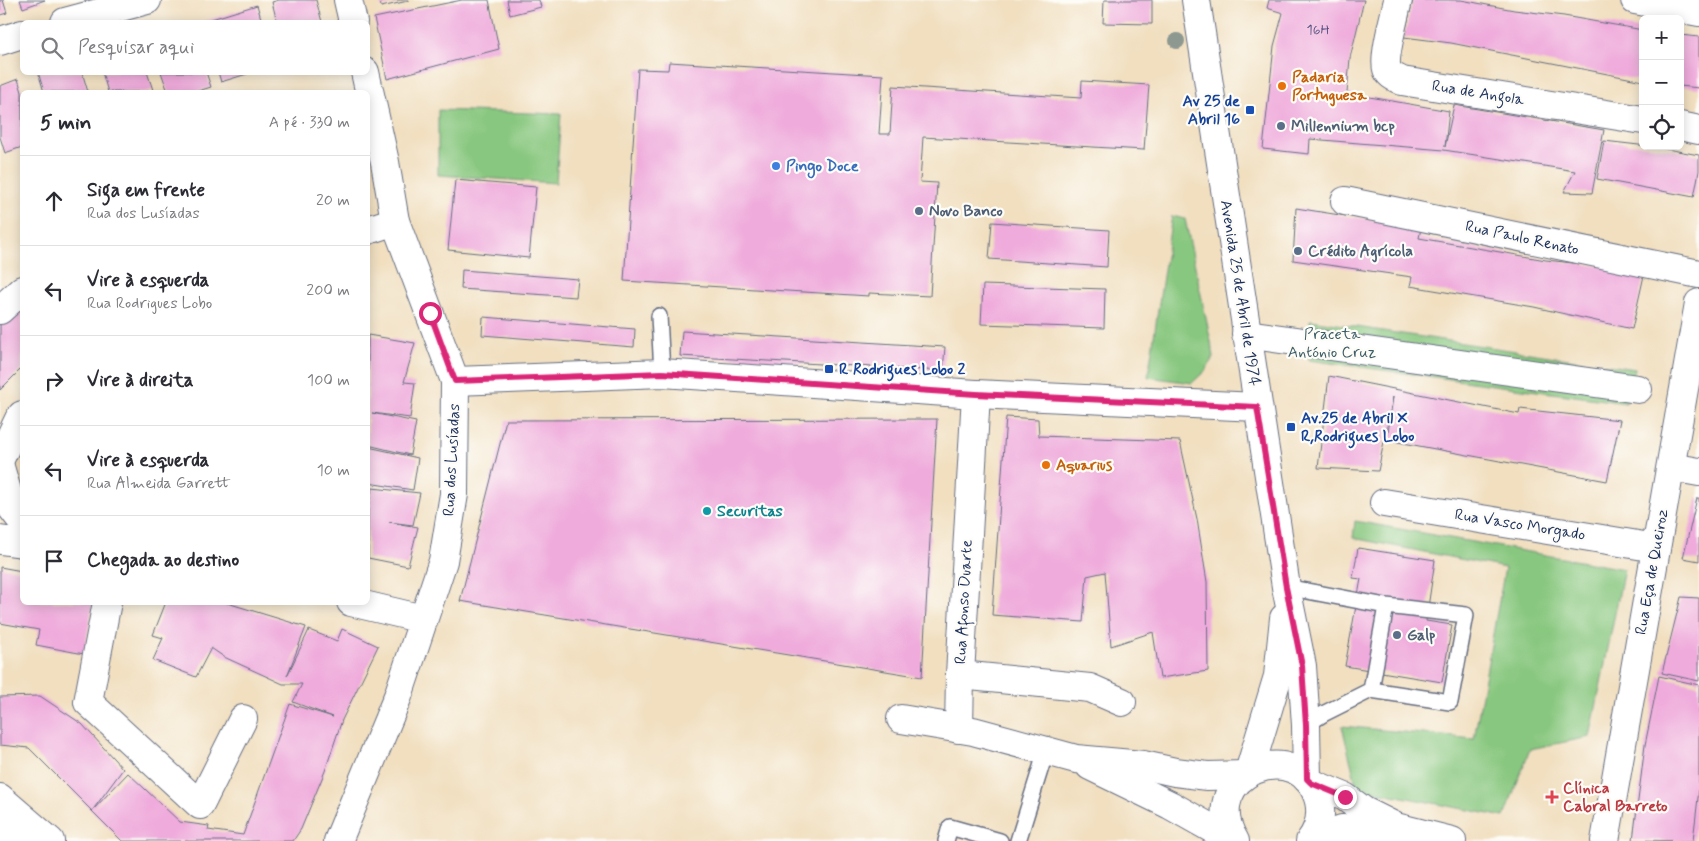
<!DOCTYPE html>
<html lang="pt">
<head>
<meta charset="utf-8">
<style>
	:root { --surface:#fff; --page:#f7f7f7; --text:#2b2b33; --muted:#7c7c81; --line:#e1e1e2 }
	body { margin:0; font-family:Mynerve,sans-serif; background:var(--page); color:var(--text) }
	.controls { position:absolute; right:15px; top:15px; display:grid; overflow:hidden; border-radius:8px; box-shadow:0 2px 12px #0003 }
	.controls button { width:45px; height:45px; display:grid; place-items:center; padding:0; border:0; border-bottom:1px solid var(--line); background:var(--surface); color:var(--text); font:25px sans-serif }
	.stop { position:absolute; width:15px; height:15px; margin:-11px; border:4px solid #db2777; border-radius:50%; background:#fff }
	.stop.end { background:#db2777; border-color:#fff; box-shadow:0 1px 5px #0008 }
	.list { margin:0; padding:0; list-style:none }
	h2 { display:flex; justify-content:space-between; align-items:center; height:65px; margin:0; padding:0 20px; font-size:21px }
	h2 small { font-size:16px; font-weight:400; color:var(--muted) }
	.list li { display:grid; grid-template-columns:32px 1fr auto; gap:15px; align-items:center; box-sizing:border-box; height:90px; padding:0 20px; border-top:1px solid var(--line) }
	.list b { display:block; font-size:19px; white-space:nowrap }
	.list p { margin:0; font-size:16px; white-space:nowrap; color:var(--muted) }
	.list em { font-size:16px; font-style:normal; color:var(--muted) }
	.icon { flex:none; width:28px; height:28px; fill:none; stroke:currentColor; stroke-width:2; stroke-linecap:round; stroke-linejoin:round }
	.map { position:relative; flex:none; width:1699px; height:841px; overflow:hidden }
	.search { position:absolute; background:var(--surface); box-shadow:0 2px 12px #0003; left:20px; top:20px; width:350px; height:55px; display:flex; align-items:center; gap:12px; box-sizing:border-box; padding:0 18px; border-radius:8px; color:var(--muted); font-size:19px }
	.panel { position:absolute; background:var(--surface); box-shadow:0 2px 12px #0003; left:20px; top:90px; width:350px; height:515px; border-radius:8px }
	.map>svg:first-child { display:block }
	.green { fill:#88c77f; stroke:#527b6e }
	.building { fill:#efabdc }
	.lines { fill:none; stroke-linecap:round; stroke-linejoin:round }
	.lane-casing { stroke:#666d80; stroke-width:18 }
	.street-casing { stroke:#666d80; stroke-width:30 }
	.secondary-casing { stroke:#666d80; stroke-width:30 }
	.lane { stroke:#fff; stroke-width:15 }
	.street { stroke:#fff; stroke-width:28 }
	.secondary { stroke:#fff; stroke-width:28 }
	.tree { fill:#8d9890 }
	.route { stroke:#db2777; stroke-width:6 }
	.food-dot { fill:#e8710a; stroke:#fdfcf7; stroke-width:2 }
	.transit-dot { fill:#1a4fb4; stroke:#fdfcf7; stroke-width:2 }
	.service-dot { fill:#5c6f8a; stroke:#fdfcf7; stroke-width:2 }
	.shop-dot { fill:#3f7fe0; stroke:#fdfcf7; stroke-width:2 }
	.culture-dot { fill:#0f9aa8; stroke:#fdfcf7; stroke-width:2 }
	.health-dot { fill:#e0444e; stroke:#fdfcf7; stroke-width:2 }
	.labels { text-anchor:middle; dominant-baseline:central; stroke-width:4.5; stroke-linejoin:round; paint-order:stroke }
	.number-label { font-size:14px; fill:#504e7e }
	.food-label { font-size:16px; font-weight:bold; fill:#c56008; stroke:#fdfcf7; text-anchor:start }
	.street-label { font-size:16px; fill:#1b2f5e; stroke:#fdfcf7 }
	.transit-label { font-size:16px; font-weight:bold; fill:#164399; stroke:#fdfcf7; text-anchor:start }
	.service-label { font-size:16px; font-weight:bold; fill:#4e5e75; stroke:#fdfcf7; text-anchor:start }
	.shop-label { font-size:16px; font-weight:bold; fill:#366cbe; stroke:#fdfcf7; text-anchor:start }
	.park-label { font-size:16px; fill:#3c5d68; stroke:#fdfcf7 }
	.culture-label { font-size:16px; font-weight:bold; fill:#0d838f; stroke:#fdfcf7; text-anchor:start }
	.health-label { font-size:16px; font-weight:bold; fill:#be3a42; stroke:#fdfcf7; text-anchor:start }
</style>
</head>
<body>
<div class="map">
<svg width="1699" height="841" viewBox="0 0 1699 841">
	<rect width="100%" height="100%" fill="#fdfcf7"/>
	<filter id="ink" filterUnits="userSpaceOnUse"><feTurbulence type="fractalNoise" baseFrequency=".02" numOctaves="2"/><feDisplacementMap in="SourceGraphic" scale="10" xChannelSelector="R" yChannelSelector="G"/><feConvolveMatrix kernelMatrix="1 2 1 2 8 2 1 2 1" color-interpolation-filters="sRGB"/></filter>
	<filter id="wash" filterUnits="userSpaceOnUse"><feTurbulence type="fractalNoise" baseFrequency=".0096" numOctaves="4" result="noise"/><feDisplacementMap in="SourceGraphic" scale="20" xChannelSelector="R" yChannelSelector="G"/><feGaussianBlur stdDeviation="1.12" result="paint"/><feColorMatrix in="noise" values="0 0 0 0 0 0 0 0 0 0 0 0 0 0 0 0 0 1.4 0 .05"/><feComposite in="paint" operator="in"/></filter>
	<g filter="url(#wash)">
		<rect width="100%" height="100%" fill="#f1dfc0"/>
		<!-- green -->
		<g class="green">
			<path d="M438,110L561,114L556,183L438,175Z"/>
			<path d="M1172,216L1185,219L1214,356L1206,370L1192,383L1148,377Z"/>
			<path d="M1310,320L1635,369L1626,403L1309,360Z"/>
			<path d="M1355,521L1624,569L1590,737L1530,749L1504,817L1357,788L1342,726L1474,739L1505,568L1353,538Z"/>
		</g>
		<g id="blocks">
			<!-- building -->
			<g class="building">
				<path d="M0,0H3L7,13L0,15Z"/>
				<path d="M20,0H45L23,8Z"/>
				<path d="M279,0H316L322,22H277L272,2Z"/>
				<path d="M380,0H408V1L381,7Z"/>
				<path d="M462,0H489L499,49L387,79L374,18Z"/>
				<path d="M507,0H539L541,7L510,15Z"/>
				<path d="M1104,0H1152V24L1103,23Z"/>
				<path d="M1269,0H1364L1350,58L1347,93L1449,111L1445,147L1454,105L1604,130L1592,193L1564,192L1575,171L1444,150L1310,139L1309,154L1263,149L1274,46L1283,13L1267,8Z"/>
				<path d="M1413,0H1461L1514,10L1564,16L1643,30V81L1451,43L1404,37Z"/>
				<path d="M257,5L262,22H202Z"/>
				<path d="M1680,35L1699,37V88L1680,86Z"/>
				<path d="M669,62L883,75L879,134H890L893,86L1081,98L1082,81L1149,85L1144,150L923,137L920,182L937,183L930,296L869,293V296L624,281L638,69L668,70Z"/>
				<path d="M38,72H82L88,92H44Z"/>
				<path d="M102,72H147L153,90L144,92H108Z"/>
				<path d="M161,72H206L211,87L195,92H168Z"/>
				<path d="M218,72H250V73L221,82Z"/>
				<path d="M18,79L22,92V147L5,153L0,137V86Z"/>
				<path d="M1604,141L1656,147L1699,155V171L1694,197L1597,179Z"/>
				<path d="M455,180L536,187L529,258L448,250Z"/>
				<path d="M1296,208L1421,228L1419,238L1546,260L1645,271L1632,329L1534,307L1410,286L1412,277L1293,260Z"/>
				<path d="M992,222L1109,230L1107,267L989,259Z"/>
				<path d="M462,270L578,279L576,297L461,289Z"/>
				<path d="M983,285L1105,289L1104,328L981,324Z"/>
				<path d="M22,298V368L0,390V320Z"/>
				<path d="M483,317L635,329L634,347L482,335Z"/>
				<path d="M682,331L945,347L943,371L680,356Z"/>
				<path d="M368,335L415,343L404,382L415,383L410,418L372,413L416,422L410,455L368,445Z"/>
				<path d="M1329,376L1519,414L1520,409L1620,420L1607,481L1387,440L1393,397L1378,471L1318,468Z"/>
				<path d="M1006,417L1038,419L1039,436L1180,441L1197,519L1207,582L1208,671L1160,678L1153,632L1111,646L1105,572L1087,576L1083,622L992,615Z"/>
				<path d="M937,419L922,677L460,601L506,420Z"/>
				<path d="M368,447L418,458L413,490L368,483Z"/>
				<path d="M372,488L420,493L413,525L389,522L418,527L408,566L368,558V508Z"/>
				<path d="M1697,498H1699V561L1683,558Z"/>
				<path d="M1358,548L1435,560L1426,621L1452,625L1442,682L1345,666L1361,579L1353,578Z"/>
				<path d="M0,567L22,571V602H93L84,654L36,645L39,630L0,623Z"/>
				<path d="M1681,597L1699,598V681L1662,673Z"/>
				<path d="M166,602H224L306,627L287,676L309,630L337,641L342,629L378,646L342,720L325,771L301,829L293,841H122L92,811L128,773L180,822L209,826L208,830L243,835L290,704L333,717L293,702L302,684H283L224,657L211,648L196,677L153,660L163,638L153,635Z"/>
				<path d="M1659,676L1699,685V789L1693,841L1633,840L1645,745Z"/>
				<path d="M40,696L82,724L123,769L92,811L29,748L0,745V697Z"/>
			</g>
		</g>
	</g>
	<g filter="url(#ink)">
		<use href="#blocks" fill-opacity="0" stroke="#666d80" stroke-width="1"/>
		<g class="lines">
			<defs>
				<g id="lane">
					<path d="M659,316L662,373"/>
					<path d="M1286,587L1386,606L1371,690L1325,713L1306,725"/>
					<path d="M1371,690L1450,702L1466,615L1386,606"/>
					<path d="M946,841L950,827L1000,841"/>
					<path d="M1018,841L1046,751"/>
				</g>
				<g id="street">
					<path d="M348,0L353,22"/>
					<path d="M1398,0C1395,14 1383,58 1387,69C1389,76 1397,78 1402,81L1643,120"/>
					<path d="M1635,0L1699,12"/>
					<path d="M65,22L147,0"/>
					<path d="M0,41L22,34"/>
					<path d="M1680,126L1699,130"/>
					<path d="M1345,201L1699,274"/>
					<path d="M368,230L395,221"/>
					<path d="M0,310L22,290"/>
					<path d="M1246,334L1638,389"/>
					<path d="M455,381L662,373L976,394L1257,407"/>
					<path d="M976,394L960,675L1090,688L1122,702"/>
					<path d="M0,459L19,419L22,415"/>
					<path d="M0,467L12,508L22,521"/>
					<path d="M1671,467L1699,472"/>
					<path d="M1384,503L1656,548"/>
					<path d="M0,540L22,543"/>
					<path d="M107,602L88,702L200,805L243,719"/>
					<path d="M351,602L423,619"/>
					<path d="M901,719L973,731L1076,759L1143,765L1175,772L1207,776L1245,775"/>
					<path d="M959,729L960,675"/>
					<path d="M1090,766L1170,805L1234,841"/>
					<path d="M1311,783L1345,797L1364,811L1396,827L1452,841"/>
					<path d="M1312,839L1342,829L1394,827"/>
					<path d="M338,841L398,696L443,561L454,494L455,381L395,221L385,162L365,72"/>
					<path d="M1605,841L1699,303"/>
				</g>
				<g id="secondary">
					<path d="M1196,0L1286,587L1302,666L1306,725L1307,779"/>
					<path d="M1249,772L1278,676L1284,618"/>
					<path d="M0,798L50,841"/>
					<path d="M0,828L15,841"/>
					<path d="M1235,841C1194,774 1301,732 1319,801C1322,815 1319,829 1310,841"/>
				</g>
			</defs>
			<!-- lane casing -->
			<use href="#lane" class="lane-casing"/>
			<!-- street casing -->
			<use href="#street" class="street-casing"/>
			<!-- secondary casing -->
			<use href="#secondary" class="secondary-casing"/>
			<!-- lane -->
			<use href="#lane" class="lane"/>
			<!-- street -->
			<use href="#street" class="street"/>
			<!-- secondary -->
			<use href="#secondary" class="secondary"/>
		</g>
		<!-- trees -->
		<circle class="tree" cx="1177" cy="41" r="8"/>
	</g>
	<g class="lines" filter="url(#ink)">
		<!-- route -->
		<path class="route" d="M430,313L455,381L662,373L976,394L1257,407L1286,587L1302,666L1306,725L1307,779L1311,783L1345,797"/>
	</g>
	<!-- markers -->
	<g class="food-dot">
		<circle cx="1282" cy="86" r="5"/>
		<circle cx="1046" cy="465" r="5"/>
	</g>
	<g class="transit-dot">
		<rect x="1245" y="105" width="10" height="10" rx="2.5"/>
		<rect x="824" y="364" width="10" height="10" rx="2.5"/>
		<rect x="1286" y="422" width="10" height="10" rx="2.5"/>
	</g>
	<g class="service-dot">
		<circle cx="1281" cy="126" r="5"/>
		<circle cx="919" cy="211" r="5"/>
		<circle cx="1298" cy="251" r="5"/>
		<circle cx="1397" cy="635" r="5"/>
	</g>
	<circle class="shop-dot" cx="776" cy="166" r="5"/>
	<circle class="culture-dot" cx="707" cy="511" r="5"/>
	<path class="health-dot" d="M1549.5 789.5h5v5h5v5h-5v5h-5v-5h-5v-5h5z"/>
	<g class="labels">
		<!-- number labels -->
		<g class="number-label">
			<text x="1318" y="30">16H</text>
		</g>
		<!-- food labels -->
		<g class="food-label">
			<text x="1292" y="77">Padaria<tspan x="1292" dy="18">Portuguesa</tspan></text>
			<text x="1056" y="465">Aquarius</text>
		</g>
		<!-- street labels -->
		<g class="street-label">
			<text transform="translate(1478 93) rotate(9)">Rua de Angola</text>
			<text transform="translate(1522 238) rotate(12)">Rua Paulo Renato</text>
			<text transform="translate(1240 293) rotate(81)">Avenida 25 de Abril de 1974</text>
			<text transform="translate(452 460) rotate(-87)">Rua dos Lusíadas</text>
			<text transform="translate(1520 525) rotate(9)">Rua Vasco Morgado</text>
			<text transform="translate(1652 572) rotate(-80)">Rua Eça de Queiroz</text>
			<text transform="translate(964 602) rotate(-87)">Rua Afonso Duarte</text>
		</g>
		<!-- transit labels -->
		<g class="transit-label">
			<text x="1240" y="101" text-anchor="end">Av 25 de<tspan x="1240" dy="18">Abril 16</tspan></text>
			<text x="839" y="369">R Rodrigues Lobo 2</text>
			<text x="1301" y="418">Av.25 de Abril X<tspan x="1301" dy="18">R,Rodrigues Lobo</tspan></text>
		</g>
		<!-- service labels -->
		<g class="service-label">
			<text x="1291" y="126">Millennium bcp</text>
			<text x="929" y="211">Novo Banco</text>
			<text x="1308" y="251">Crédito Agrícola</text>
			<text x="1407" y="635">Galp</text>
		</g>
		<!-- shop labels -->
		<g class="shop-label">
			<text x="786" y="166">Pingo Doce</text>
		</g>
		<!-- park labels -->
		<g class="park-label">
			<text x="1332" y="334">Praceta<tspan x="1332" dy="18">António Cruz</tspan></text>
		</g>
		<!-- culture labels -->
		<g class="culture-label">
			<text x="717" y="511">Securitas</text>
		</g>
		<!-- health labels -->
		<g class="health-label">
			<text x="1563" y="788">Clínica<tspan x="1563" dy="18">Cabral Barreto</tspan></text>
		</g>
	</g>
</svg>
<div class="controls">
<button>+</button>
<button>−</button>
<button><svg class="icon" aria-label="locate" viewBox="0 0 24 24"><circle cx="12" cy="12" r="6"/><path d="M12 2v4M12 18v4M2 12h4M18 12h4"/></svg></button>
</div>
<div class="stop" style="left:430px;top:313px"></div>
<div class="stop end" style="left:1345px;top:797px"></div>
<div class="search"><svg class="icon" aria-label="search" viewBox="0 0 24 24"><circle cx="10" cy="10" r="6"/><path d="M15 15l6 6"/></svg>Pesquisar aqui</div>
<section class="panel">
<h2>5 min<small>A pé · 330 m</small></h2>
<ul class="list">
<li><svg class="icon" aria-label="ahead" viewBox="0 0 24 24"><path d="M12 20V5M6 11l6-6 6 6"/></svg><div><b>Siga em frente</b><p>Rua dos Lusíadas</p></div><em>20 m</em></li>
<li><svg class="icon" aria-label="left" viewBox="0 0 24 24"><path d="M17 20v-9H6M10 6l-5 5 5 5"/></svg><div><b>Vire à esquerda</b><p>Rua Rodrigues Lobo</p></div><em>200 m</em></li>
<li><svg class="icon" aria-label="right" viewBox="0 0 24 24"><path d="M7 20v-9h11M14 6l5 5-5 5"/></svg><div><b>Vire à direita</b></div><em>100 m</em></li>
<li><svg class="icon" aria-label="left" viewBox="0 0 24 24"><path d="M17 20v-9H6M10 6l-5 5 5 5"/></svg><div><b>Vire à esquerda</b><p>Rua Almeida Garrett</p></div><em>10 m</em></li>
<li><svg class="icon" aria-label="arrive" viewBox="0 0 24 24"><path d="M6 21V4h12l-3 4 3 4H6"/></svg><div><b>Chegada ao destino</b></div></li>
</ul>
</section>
</div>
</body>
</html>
